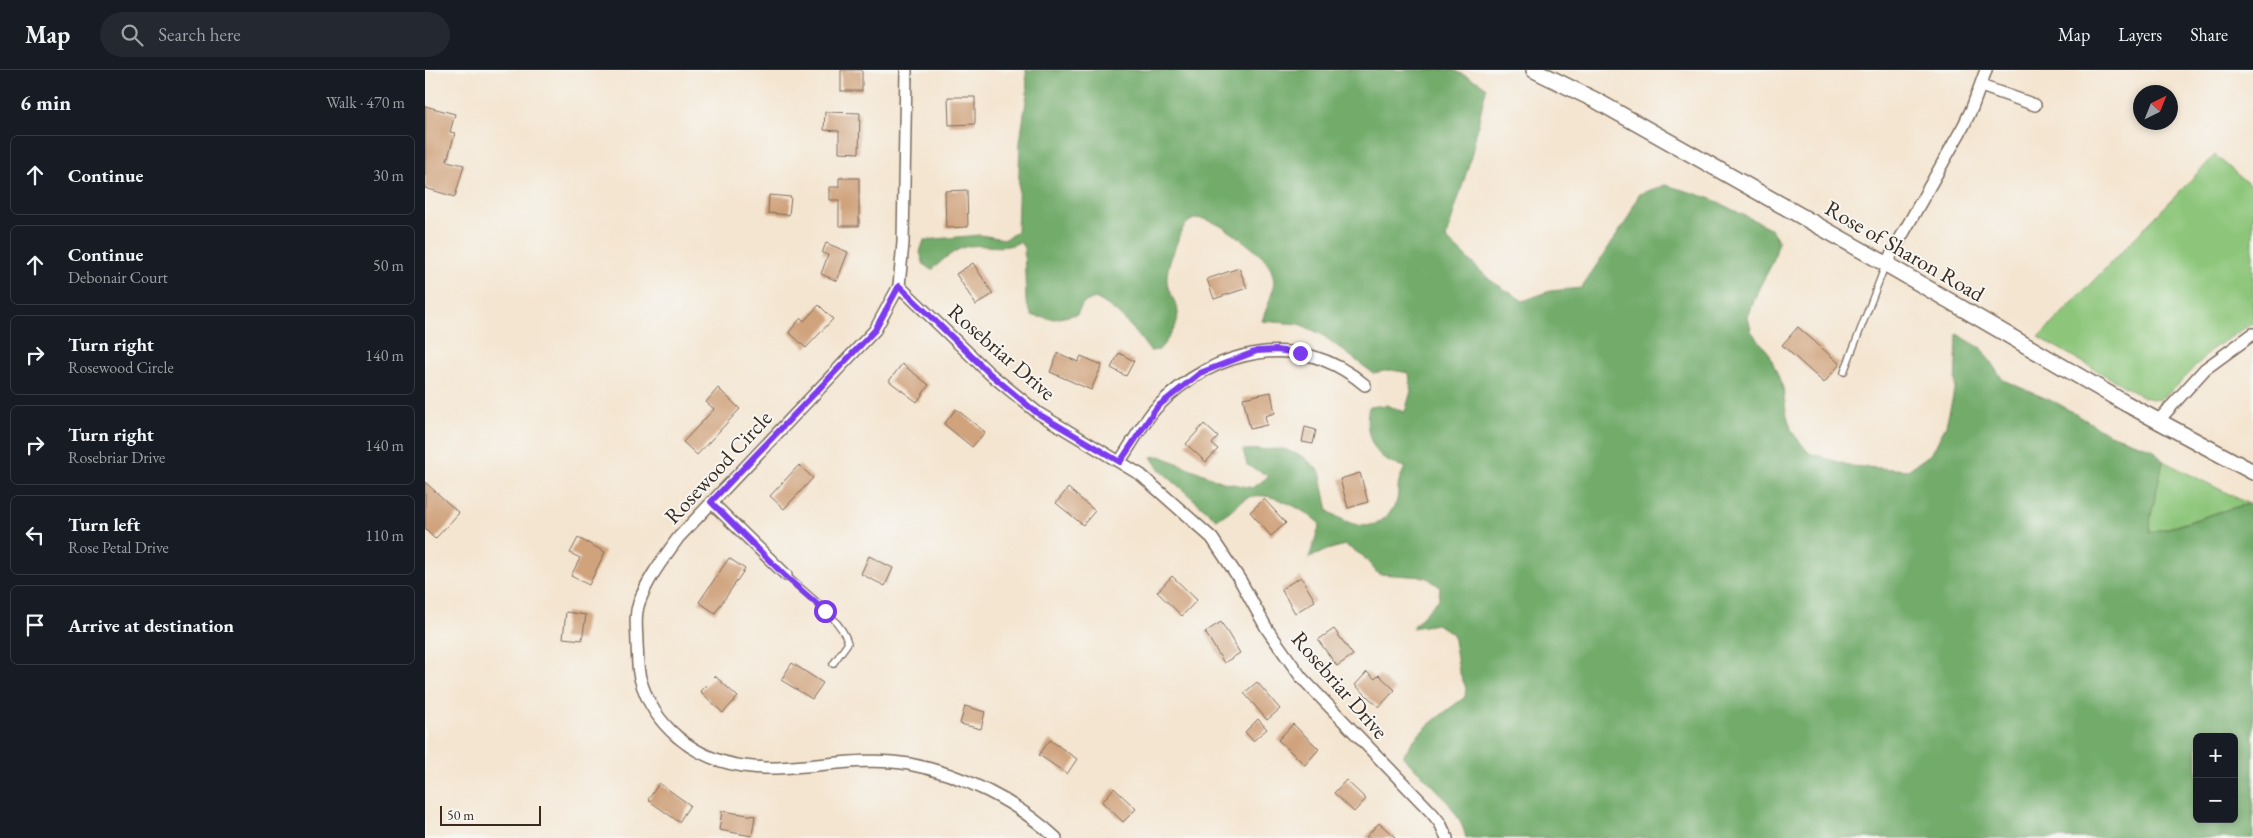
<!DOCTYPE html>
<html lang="en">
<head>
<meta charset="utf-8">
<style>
	:root { --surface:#171b24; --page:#242831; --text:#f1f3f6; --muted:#9ea1a6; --line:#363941 }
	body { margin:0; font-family:"EB Garamond",serif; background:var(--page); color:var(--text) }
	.controls { position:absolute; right:15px; bottom:15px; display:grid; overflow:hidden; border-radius:8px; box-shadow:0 2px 8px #0003 }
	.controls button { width:45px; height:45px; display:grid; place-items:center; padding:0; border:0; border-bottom:1px solid var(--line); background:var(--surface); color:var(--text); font:25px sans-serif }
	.compass { position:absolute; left:1708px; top:15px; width:45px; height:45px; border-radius:50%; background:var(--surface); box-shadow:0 2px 8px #0003; rotate:43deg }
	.scale { position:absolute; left:15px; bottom:12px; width:101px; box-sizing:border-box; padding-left:5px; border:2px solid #3b2a1e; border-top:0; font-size:14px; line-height:18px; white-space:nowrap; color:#3b2a1e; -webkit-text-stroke:4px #f6f6f2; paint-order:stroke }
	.stop { position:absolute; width:15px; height:15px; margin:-11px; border:4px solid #7c3aed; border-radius:50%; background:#fff }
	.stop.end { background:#7c3aed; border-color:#fff; box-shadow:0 1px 5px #0008 }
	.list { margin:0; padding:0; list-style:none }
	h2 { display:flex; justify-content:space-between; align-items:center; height:65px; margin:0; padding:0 20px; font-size:21px }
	h2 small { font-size:16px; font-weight:400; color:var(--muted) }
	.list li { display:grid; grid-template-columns:32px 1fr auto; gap:15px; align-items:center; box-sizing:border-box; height:80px; margin:0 10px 10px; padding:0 10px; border:1px solid var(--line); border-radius:8px }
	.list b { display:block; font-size:19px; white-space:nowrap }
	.list p { margin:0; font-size:16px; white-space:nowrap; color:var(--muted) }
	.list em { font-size:16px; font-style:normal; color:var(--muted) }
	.icon { flex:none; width:28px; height:28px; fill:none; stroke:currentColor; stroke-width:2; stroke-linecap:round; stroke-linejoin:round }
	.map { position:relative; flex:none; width:1828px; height:768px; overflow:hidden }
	header { display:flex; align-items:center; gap:30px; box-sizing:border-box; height:70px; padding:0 25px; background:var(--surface); border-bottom:1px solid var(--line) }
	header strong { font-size:24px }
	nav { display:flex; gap:28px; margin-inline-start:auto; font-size:18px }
	.search { width:350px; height:45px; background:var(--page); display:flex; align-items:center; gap:12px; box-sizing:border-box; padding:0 18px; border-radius:28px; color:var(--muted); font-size:19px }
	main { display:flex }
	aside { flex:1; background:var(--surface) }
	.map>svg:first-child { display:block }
	.green { fill:#8dc67a; stroke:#64784c }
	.forest { fill:#72ab6a; stroke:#566a44; fill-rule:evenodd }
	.building { fill:#d0a37d }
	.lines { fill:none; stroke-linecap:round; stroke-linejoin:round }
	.service-casing { stroke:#7c6b5c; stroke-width:8 }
	.minor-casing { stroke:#7c6b5c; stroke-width:14 }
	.tertiary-casing { stroke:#7c6b5c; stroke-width:18 }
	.service { stroke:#fff; stroke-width:5.5 }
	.minor { stroke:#fff; stroke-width:11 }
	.tertiary { stroke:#fff; stroke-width:15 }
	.route { stroke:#7c3aed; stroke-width:6 }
	.labels { text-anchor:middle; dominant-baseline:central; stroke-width:4; stroke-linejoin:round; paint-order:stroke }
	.street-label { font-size:22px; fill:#3b2a1e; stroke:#f6f6f2 }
</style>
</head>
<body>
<header>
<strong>Map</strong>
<div class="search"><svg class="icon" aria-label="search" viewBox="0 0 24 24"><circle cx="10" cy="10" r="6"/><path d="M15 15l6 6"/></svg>Search here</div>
<nav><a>Map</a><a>Layers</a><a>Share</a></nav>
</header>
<main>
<aside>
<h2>6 min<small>Walk · 470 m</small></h2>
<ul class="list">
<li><svg class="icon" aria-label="ahead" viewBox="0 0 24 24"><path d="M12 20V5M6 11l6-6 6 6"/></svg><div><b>Continue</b></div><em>30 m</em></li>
<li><svg class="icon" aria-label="ahead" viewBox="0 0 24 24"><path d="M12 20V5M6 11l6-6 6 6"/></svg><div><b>Continue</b><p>Debonair Court</p></div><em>50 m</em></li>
<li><svg class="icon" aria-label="right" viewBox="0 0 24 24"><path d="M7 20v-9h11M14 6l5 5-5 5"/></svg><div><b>Turn right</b><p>Rosewood Circle</p></div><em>140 m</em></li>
<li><svg class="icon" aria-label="right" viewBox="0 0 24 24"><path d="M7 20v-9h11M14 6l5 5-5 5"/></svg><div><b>Turn right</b><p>Rosebriar Drive</p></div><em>140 m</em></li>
<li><svg class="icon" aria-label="left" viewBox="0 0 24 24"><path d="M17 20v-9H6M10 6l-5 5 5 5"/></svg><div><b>Turn left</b><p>Rose Petal Drive</p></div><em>110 m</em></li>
<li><svg class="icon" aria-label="arrive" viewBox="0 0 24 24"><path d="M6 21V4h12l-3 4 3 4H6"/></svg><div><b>Arrive at destination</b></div></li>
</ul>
</aside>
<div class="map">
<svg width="1828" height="768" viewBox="0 0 1828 768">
	<rect width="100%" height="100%" fill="#f6f6f2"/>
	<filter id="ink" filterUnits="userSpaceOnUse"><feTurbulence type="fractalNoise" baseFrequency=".02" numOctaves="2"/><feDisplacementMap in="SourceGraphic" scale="10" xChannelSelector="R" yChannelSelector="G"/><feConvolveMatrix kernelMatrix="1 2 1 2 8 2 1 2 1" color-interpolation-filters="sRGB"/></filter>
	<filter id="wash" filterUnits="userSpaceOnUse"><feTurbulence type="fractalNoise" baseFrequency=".0096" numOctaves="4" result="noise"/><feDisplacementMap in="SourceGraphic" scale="20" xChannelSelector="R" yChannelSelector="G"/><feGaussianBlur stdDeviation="1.12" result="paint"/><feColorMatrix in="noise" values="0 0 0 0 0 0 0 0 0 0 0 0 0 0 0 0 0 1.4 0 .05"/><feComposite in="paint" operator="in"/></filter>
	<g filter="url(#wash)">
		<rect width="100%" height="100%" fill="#f4e5d0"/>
		<!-- green -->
		<g class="green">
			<path d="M1790,85L1828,118V253L1787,279L1752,316L1734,330L1718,327L1614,267Z"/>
			<path d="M1738,391L1824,434C1790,441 1758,456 1724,462L1726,445Z"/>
		</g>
		<!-- forest -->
		<path class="forest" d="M601,0H1028L1054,12L1061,18L1045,91L1021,168L1065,210L1098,231L1125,221L1156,218L1202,150L1214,124L1240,115L1265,122L1284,128L1345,158L1354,171L1348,192L1333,220L1323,247L1326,261L1344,283L1358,318L1361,342L1367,362L1384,383L1426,396L1483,400L1507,383L1521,355L1530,318L1532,264L1556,278L1578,310L1634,334L1682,363L1728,379L1738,391L1726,445L1725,462C1758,457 1790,441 1824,434L1828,437V768H1041C1034,736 1001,709 978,687C990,661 1018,644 1040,627L1041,618L1034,601L1028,564L1012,554L987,558L1014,529L1015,517L1001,507L953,504L938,486L920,475L902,480L884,488L895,454C880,440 841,417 820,429C810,435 803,445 791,449L734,399L726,387L735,386L798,412L828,418L844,406L822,395L818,380L859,379L879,387L895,402L903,441C927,457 952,466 970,435C974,429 972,419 974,412C975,407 978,402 980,397C974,395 966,394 961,390C945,379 939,356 944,337L961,335L980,342L986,321L984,303L966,300L948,303L896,264L874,254L837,251C845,226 858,210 838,188C826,176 784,141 767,150C757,155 755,165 751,175C747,187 741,199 742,211C742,222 753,233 753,243C753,258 742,270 734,280L725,281C709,260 695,240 670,228L658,233L652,244L630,249L607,246L601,232L599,178L595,172C578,181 562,174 544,176C531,178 516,191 507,200L499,195L495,182L499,170L555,165L580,169L592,162L595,72L602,24ZM1772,667H1809V749H1772Z"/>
		<g id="blocks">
			<!-- building -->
			<g class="building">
				<rect x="416" y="0" width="21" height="21"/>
				<path d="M523,27H550V54L524,55Z"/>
				<path d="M0,36L30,44L25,62L30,63L22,91L39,95L30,127L0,118Z"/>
				<path d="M400,42L435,43L434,83L414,82V61L399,60Z"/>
				<path d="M414,108H434V156H414V130H404V117H414Z"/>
				<path d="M542,120L543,157L521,158L520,121Z"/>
				<path d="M344,125L366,127L364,145L343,143Z"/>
				<path d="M401,173L423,182L412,211L396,204L403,185L397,183Z"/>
				<path d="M548,193L568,224L551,235L531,204Z"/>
				<path d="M814,198L822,218L789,229L782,209Z"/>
				<path d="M394,235L408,249L381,278L364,262L376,248L379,251Z"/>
				<path d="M1373,257L1415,294L1399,313L1357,275Z"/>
				<path d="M633,283L653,292L656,286L677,295L666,320L625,302Z"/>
				<path d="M694,283L709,291L701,306L686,298Z"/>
				<path d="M477,294L504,315L492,332L464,311Z"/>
				<path d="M293,318L315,339L272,385L258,372L289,339L281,332Z"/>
				<path d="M846,322L850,343L840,346L842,355L825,359L818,328Z"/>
				<path d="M531,339L560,362L547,377L519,354Z"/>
				<path d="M779,354L793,367L787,374L793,379L781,392L761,374Z"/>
				<path d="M880,357L891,360L888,374L877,372Z"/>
				<path d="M374,395L388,408L359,439L345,426Z"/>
				<path d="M935,403L943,432L923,438L915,409Z"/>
				<path d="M0,412L34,443L10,469L0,459Z"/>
				<path d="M643,418L670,441L658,455L631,433Z"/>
				<path d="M839,429L861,453L846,466L825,442Z"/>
				<path d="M153,468L180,482L164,515L146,506L155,488L145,483Z"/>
				<path d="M444,486L468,498L460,516L436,504Z"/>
				<path d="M304,488L320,499L290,543L274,532Z"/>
				<path d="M747,506L772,530L757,546L732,522Z"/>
				<path d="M876,507L890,531L870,543L856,519Z"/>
				<path d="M141,542L161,545L157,570L138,568Z"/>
				<path d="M796,552L815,583L799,593L780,562Z"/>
				<path d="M909,559L928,585L912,596L893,570Z"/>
				<path d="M367,593L398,613L387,629L356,610Z"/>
				<path d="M942,602L950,609L954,605L970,620L954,637L930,615Z"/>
				<path d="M290,606L313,627L298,643L275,621Z"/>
				<path d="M832,612L855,639L842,650L819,623Z"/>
				<path d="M540,636L560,642L556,659L535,654Z"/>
				<path d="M833,649L842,659L828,671L820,662Z"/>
				<path d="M868,654L894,679L880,695L853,670Z"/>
				<path d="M625,670L652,689L642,704L614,685Z"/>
				<path d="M921,710L941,729L929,742L909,723Z"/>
				<path d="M234,713L265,735L254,752L223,730Z"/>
				<path d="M689,718L711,739L698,752L677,732Z"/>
				<path d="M297,741L330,746L327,766L294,760Z"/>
				<path d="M954,753L971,768H940Z"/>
			</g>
		</g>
	</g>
	<g filter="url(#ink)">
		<use href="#blocks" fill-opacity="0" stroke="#7c6b5c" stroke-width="1"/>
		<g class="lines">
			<defs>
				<g id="service">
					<path d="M1419,302L1460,196"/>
					<path d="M361,505C379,522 417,549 423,573L408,594"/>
				</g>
				<g id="minor">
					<path d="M481,0L478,173L474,216L450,260L253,468C239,488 222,509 214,533C209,546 212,560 212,574C213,585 212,597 215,608C228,656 269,689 318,696C371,704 428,684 484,694C537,704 591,731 631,768"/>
					<path d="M1556,16L1610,35"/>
					<path d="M1461,194L1539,55L1547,38L1561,0"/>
					<path d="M474,216L564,303L613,343L716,405L787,468L815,510L842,559L876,607L1007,743L1015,753L1022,768"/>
					<path d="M1734,350L1780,299L1828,264"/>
					<path d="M695,391C706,375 719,351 731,338C789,278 874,259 940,315"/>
					<path d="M286,432L361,505"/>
				</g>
				<path id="tertiary" d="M1109,0L1172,31L1461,194L1700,333L1828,402"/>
			</defs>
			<!-- service casing -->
			<use href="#service" class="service-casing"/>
			<!-- minor casing -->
			<use href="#minor" class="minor-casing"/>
			<!-- tertiary casing -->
			<use href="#tertiary" class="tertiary-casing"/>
			<!-- service -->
			<use href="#service" class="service"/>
			<!-- minor -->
			<use href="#minor" class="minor"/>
			<!-- tertiary -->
			<use href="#tertiary" class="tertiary"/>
		</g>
	</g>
	<g class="lines" filter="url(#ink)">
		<!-- route -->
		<path class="route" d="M400,541L360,506L286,432L450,260L474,216L564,303L612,343L695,392L732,337L775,303L832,281L851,280L875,283"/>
	</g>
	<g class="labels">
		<!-- street labels -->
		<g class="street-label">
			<text transform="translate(1480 181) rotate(30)">Rose of Sharon Road</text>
			<text transform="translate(577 282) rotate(41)">Rosebriar Drive</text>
			<text transform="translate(293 397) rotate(-47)">Rosewood Circle</text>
			<text transform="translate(915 615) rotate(49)">Rosebriar Drive</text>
		</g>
	</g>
</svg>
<div class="controls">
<button>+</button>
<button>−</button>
</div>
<svg class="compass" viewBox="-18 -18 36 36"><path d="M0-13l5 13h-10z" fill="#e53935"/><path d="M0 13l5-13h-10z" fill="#9ea1a6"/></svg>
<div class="scale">50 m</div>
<div class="stop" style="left:400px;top:541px"></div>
<div class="stop end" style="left:875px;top:283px"></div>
</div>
</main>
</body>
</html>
